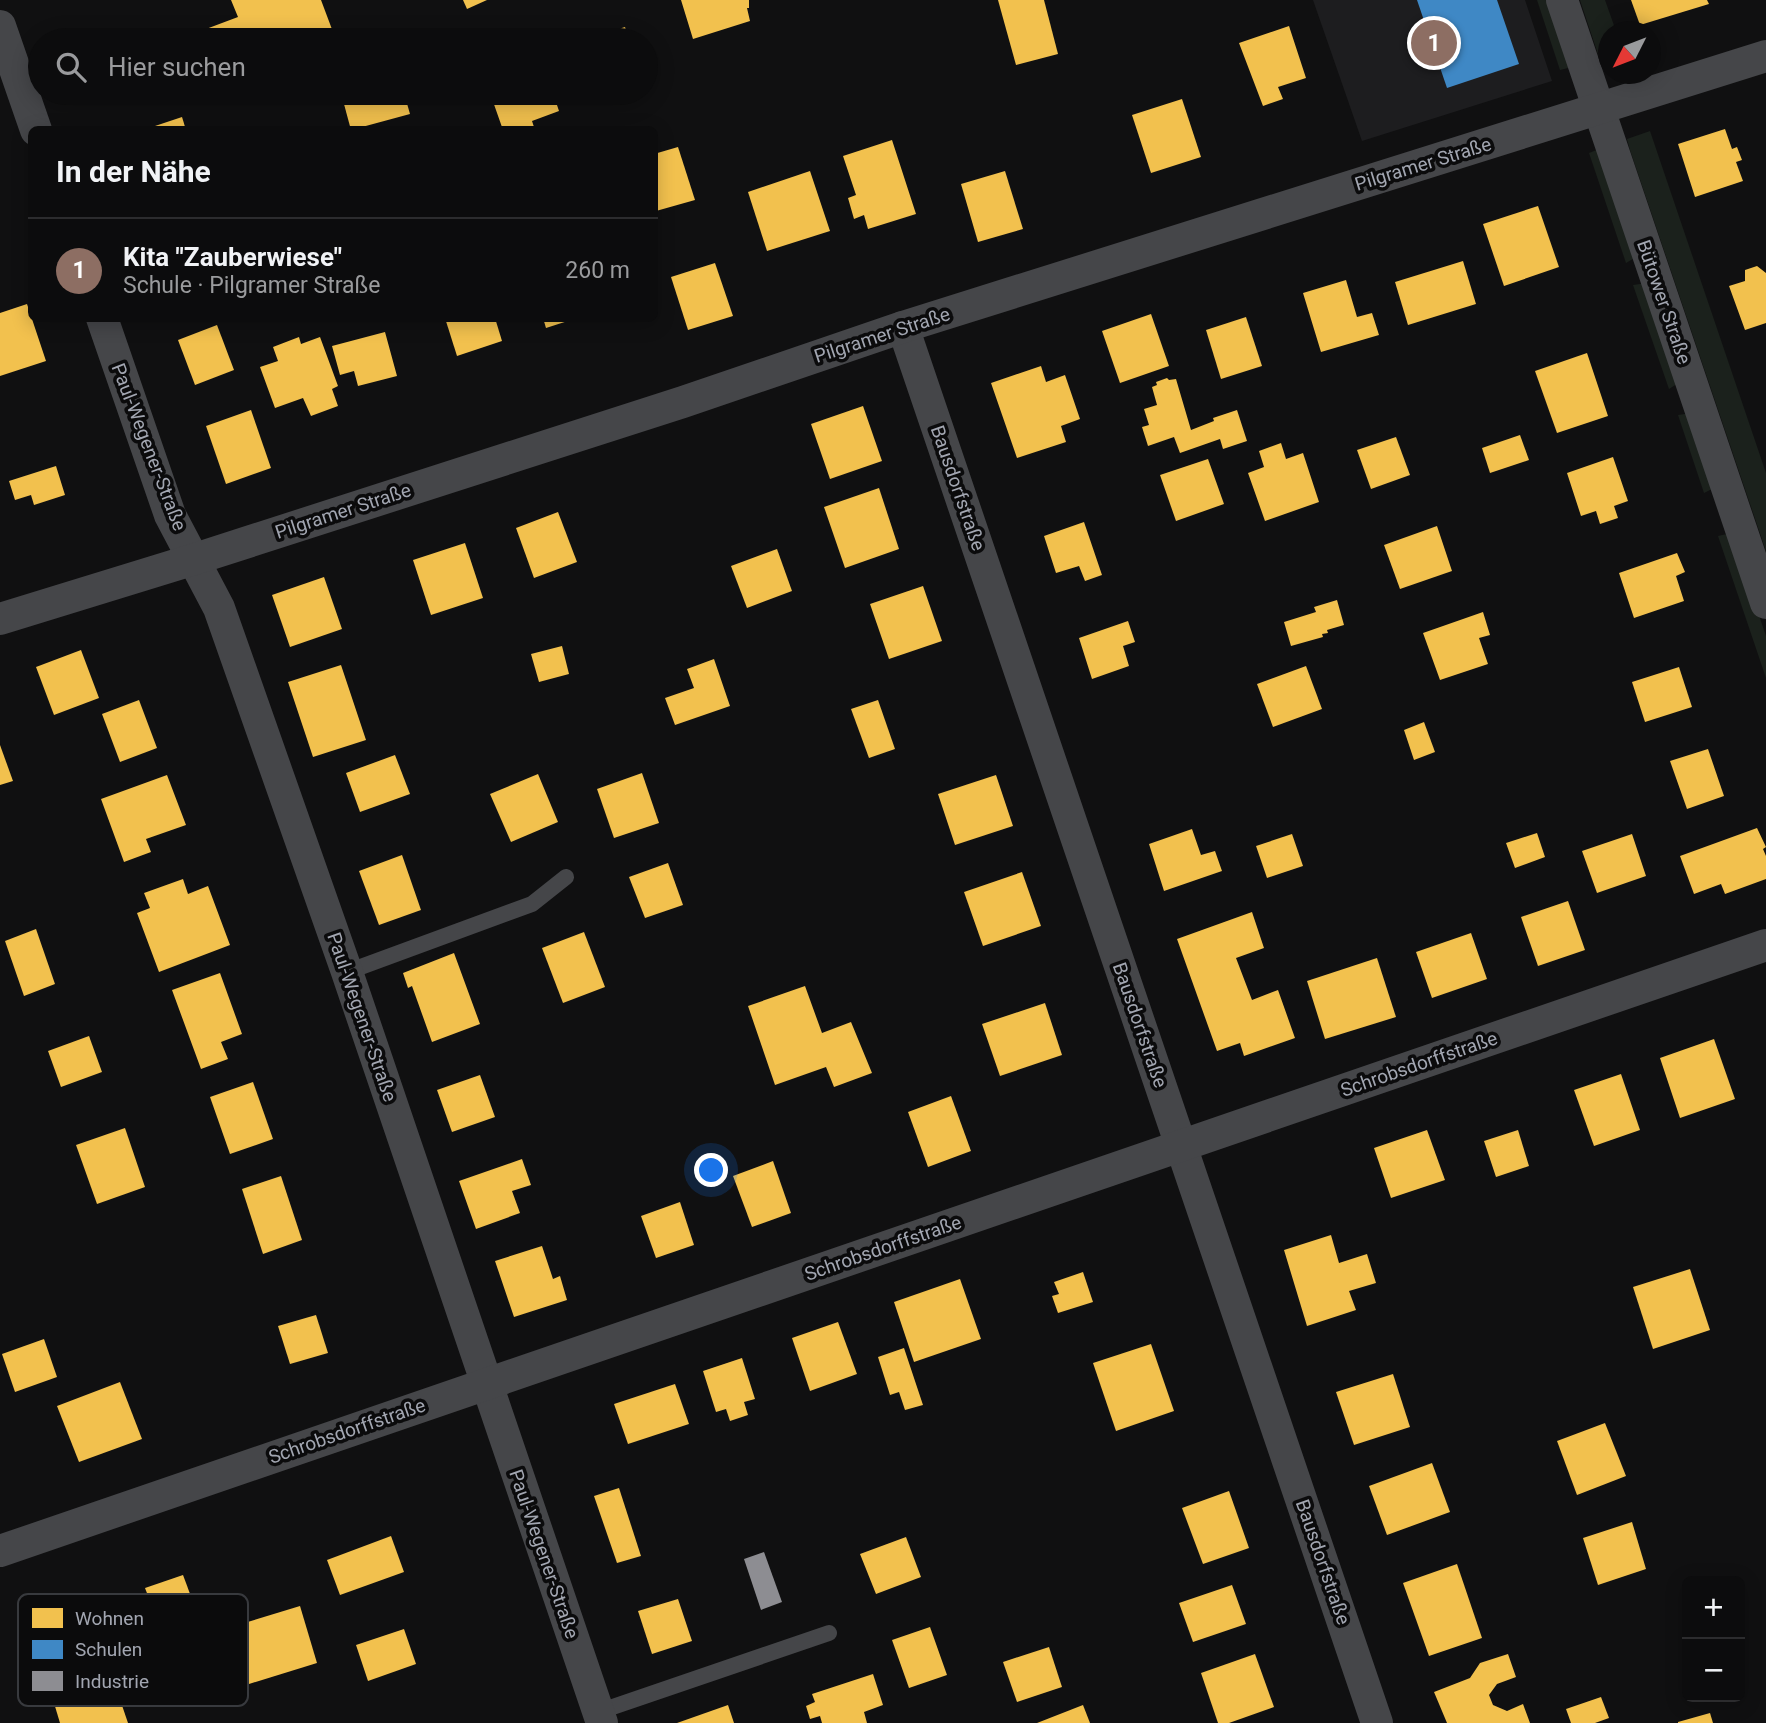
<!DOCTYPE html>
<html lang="de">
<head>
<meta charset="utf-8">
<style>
	:root { --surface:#0c0c0d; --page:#1a1a1b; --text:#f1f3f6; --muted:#9a9b9d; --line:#2c2c2e; --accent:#1a73e8 }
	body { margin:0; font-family:Roboto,sans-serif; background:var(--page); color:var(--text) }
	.controls { position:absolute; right:21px; bottom:21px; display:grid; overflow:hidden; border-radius:10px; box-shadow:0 4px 18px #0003 }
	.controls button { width:63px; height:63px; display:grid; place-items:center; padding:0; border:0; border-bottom:2px solid var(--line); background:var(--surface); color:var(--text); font:35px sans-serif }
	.compass { position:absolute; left:1598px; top:21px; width:63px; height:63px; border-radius:50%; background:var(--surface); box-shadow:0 4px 18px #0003; rotate:228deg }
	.you { position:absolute; left:712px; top:1171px; width:24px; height:24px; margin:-18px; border:5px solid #fff; border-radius:50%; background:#1a73e8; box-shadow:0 0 0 10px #1a73e833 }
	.badge { display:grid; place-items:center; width:46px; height:46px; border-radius:50%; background:var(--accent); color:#fff; font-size:23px; font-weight:700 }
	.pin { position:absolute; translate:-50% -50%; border:4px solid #fff; box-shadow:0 2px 7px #0006 }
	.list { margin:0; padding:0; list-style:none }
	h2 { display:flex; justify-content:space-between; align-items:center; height:91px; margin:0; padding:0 28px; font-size:30px }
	h2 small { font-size:23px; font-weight:400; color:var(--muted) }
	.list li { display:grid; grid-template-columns:46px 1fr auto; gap:21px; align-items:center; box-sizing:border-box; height:105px; padding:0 28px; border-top:2px solid var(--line) }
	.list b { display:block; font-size:26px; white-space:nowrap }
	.list p { margin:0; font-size:23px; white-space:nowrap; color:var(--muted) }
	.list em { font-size:23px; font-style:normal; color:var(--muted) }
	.icon { flex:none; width:38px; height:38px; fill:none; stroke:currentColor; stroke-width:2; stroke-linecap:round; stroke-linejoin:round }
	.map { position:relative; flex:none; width:1766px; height:1723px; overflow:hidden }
	.search { position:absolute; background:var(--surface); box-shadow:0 4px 18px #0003; left:28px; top:28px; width:630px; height:77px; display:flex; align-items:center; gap:18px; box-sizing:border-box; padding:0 24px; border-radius:38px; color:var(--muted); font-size:26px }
	.panel { position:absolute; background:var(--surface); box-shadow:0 4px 18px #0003; left:28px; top:126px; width:630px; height:196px; border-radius:10px }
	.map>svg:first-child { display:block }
	.built { fill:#1d1d1f }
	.green { fill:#1b211c }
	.homes { fill:#f2c14e }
	.schools { fill:#3f88c5 }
	.industry { fill:#8d8d92 }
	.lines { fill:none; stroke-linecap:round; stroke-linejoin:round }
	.service { stroke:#454649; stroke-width:16 }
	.minor { stroke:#454649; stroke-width:32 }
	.labels { text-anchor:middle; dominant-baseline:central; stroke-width:7; stroke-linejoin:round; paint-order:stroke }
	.street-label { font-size:19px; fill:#a2a6b1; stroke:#0b0b0c }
	.key { fill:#0b0b0c; stroke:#383a3e; stroke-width:2 }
	.key-label { font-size:19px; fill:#a2a6b1 }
</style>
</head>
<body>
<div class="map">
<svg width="1766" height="1723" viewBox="0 0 1766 1723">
	<rect width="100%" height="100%" fill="#101011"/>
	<!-- built -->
	<path class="built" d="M1313,0H1525L1552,81L1362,141Z"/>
	<!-- green -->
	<g class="green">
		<path d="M1537,0H1549L1572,67L1560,70Z"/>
		<path d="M1580,0H1605L1616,31L1608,32V63L1604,64L1600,60Z"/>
		<path d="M1650,131L1766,473V551L1630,150L1627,139Z"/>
		<path d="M1599,149L1638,256L1626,263L1589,153Z"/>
		<path d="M1647,283L1680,382L1669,389L1633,285Z"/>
		<path d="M1691,413L1716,487L1704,493L1678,415Z"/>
		<path d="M1731,533L1766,636V678L1718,536Z"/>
	</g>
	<!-- homes -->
	<g class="homes">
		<path d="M231,0H321L336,40H192L190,35L238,17Z"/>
		<path d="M463,0H487L467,9Z"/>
		<path d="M681,0H749V8H747L750,21L693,39Z"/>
		<path d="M998,0H1044L1058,54L1016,65Z"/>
		<path d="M1631,0H1707L1709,4L1640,25Z"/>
		<path d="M1289,26L1306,78L1278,87L1283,99L1263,106L1239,43Z"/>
		<path d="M625,27L629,40H584Z"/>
		<path d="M341,93H404L410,114L351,130Z"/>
		<path d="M490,93H553L559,111L532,121L535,130H503Z"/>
		<path d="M1182,99L1201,157L1151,173L1132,115Z"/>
		<path d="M182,117L186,130H146V129Z"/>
		<path d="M1725,129L1732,149L1737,147L1742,160L1736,162L1743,181L1695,197L1678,144Z"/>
		<path d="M892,140L916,214L868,229L864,215L854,219L848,198L856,195L843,156Z"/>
		<path d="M678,147L695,200L656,211L654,154Z"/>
		<path d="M810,171L830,231L767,251L748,192Z"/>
		<path d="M1005,171L1023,229L978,242L961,184Z"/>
		<path d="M1538,206L1559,267L1504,286L1483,224Z"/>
		<path d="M1463,261L1476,304L1408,325L1395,282Z"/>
		<path d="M715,263L733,316L688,330L671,277Z"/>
		<path d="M1757,266L1766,273V323L1745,330L1729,286L1745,281V270Z"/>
		<path d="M1346,280L1357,317L1372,313L1379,335L1321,352L1303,293Z"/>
		<path d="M27,304L46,361L0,376V313Z"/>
		<path d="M1151,314L1169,366L1120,383L1102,331Z"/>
		<path d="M1246,317L1262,366L1221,379L1206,330Z"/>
		<path d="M445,318H495L502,341L457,356Z"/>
		<path d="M543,318H574V319L546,328Z"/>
		<path d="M217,325L234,370L195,385L178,340Z"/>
		<path d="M385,332L397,376L358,386L354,371L340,375L332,346Z"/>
		<path d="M299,337L301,344L320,337L338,386L332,389L338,406L311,416L303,398L275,408L260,367L278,361L273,347Z"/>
		<path d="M1587,353L1608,416L1557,433L1535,371Z"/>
		<path d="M1041,366L1046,382L1065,375L1080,419L1061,426L1066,442L1017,458L991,383Z"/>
		<path d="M1167,378L1169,380L1176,379L1191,430L1214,421L1213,418L1237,410L1247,441L1223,449L1220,439L1180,453L1174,437L1148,446L1142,427L1149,425L1144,409L1157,405L1152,387L1157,385L1156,382Z"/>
		<path d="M863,406L882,461L830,479L811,424Z"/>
		<path d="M251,410L271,468L226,484L206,426Z"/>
		<path d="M1520,435L1529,460L1490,473L1482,448Z"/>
		<path d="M1396,437L1410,475L1371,489L1357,450Z"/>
		<path d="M1281,443L1286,459L1303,453L1319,502L1265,521L1248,473L1264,467L1259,451Z"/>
		<path d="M1613,457L1628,501L1614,506L1618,518L1600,524L1596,511L1581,516L1567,473Z"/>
		<path d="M1208,459L1224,504L1176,521L1160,475Z"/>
		<path d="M56,466L65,495L34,505L31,495L15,500L9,481Z"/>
		<path d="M879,488L899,549L845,568L824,507Z"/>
		<path d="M558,512L577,562L534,578L516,528Z"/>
		<path d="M1084,522L1102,575L1085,581L1079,566L1056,573L1044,536Z"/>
		<path d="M1437,526L1452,571L1400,589L1384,545Z"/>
		<path d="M465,543L483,598L431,615L413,560Z"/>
		<path d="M777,549L792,591L747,608L731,566Z"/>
		<path d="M1677,553L1685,572L1676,576L1684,601L1634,618L1619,573Z"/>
		<path d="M324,577L342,629L290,647L272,595Z"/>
		<path d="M923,586L942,641L889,659L870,604Z"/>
		<path d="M1337,600L1344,625L1327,630L1328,633L1322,634L1323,637L1291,646L1284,622L1316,612L1314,607Z"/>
		<path d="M1483,612L1490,635L1479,638L1488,664L1440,680L1423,633Z"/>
		<path d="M1128,621L1135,642L1123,646L1129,666L1092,679L1079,638Z"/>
		<path d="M562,646L569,674L539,682L531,654Z"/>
		<path d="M81,650L99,698L54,715L36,667Z"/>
		<path d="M714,659L730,706L675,725L665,698L694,688L687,669Z"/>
		<path d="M341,665L366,740L313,757L288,682Z"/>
		<path d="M1306,666L1322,709L1273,727L1257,684Z"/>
		<path d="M1679,667L1692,707L1645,722L1632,682Z"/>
		<path d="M139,700L157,748L120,762L102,714Z"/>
		<path d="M878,700L895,749L869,758L851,709Z"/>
		<path d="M1424,722L1435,752L1414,760L1404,730Z"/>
		<path d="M0,745L13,781L0,785Z"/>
		<path d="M1708,749L1724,796L1687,809L1670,761Z"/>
		<path d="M395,755L410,794L360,812L346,773Z"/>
		<path d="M642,773L659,823L614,838L597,789Z"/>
		<path d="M538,774L558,822L511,842L490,794Z"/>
		<path d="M167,775L186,825L146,839L151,852L124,862L101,799Z"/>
		<path d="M996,775L1013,826L955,845L938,794Z"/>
		<path d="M1757,828L1766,847L1763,849L1766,856V879L1725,894L1721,884L1694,894L1680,856Z"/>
		<path d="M1192,829L1201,855L1215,851L1222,871L1164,891L1149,844Z"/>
		<path d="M1537,833L1545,857L1515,868L1506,843Z"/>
		<path d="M1292,834L1303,866L1267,878L1256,846Z"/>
		<path d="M1632,834L1646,876L1597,893L1582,851Z"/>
		<path d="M402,855L421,910L379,925L359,871Z"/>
		<path d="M668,863L683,905L645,918L629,877Z"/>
		<path d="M1022,872L1041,926L983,946L964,892Z"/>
		<path d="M183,879L188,894L208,886L230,945L159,972L137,913L150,908L144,893Z"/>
		<path d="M1568,901L1585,950L1538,966L1521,917Z"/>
		<path d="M1252,912L1264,948L1236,958L1252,1000L1278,990L1295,1038L1244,1056L1240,1043L1217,1051L1177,939Z"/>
		<path d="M36,929L55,984L24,996L5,941Z"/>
		<path d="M584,932L605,987L563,1003L542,948Z"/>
		<path d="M1471,933L1487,979L1432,998L1416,952Z"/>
		<path d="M454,953L480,1024L432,1042L412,986L408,988L403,973Z"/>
		<path d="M1377,958L1396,1017L1325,1039L1307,981Z"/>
		<path d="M220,973L242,1034L221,1042L228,1059L201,1069L172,990Z"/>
		<path d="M805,986L822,1033L851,1022L872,1073L834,1087L826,1067L775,1085L748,1006Z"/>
		<path d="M1045,1003L1062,1055L1000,1076L982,1024Z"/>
		<path d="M89,1036L102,1072L61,1087L48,1051Z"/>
		<path d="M1714,1039L1735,1099L1680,1118L1660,1058Z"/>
		<path d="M1621,1074L1640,1130L1594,1146L1574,1090Z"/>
		<path d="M480,1075L495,1117L452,1132L437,1090Z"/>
		<path d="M253,1082L273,1139L230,1154L210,1097Z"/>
		<path d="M951,1096L971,1151L928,1167L908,1112Z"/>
		<path d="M125,1128L145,1187L97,1204L76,1145Z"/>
		<path d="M1427,1130L1445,1180L1391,1198L1374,1148Z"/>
		<path d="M1518,1130L1529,1166L1496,1177L1484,1141Z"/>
		<path d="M522,1159L531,1185L512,1191L520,1213L476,1229L459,1181Z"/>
		<path d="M773,1161L791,1213L752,1227L733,1176Z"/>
		<path d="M281,1176L302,1240L263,1254L242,1189Z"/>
		<path d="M680,1202L694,1245L656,1258L641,1216Z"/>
		<path d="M1331,1235L1339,1263L1367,1254L1376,1283L1349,1291L1356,1310L1307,1326L1284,1250Z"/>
		<path d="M542,1246L553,1279L560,1276L567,1300L514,1317L495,1261Z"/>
		<path d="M1690,1269L1710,1330L1653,1349L1633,1287Z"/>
		<path d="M1083,1272L1093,1302L1058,1313L1052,1296L1059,1294L1054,1282Z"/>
		<path d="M960,1279L981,1339L914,1362L894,1302Z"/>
		<path d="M316,1315L328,1353L290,1364L278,1326Z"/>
		<path d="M838,1322L857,1374L810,1391L792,1338Z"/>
		<path d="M44,1339L57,1377L15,1392L2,1354Z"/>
		<path d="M1151,1344L1174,1411L1116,1431L1093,1363Z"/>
		<path d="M904,1348L923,1405L905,1410L899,1392L890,1395L878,1357Z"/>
		<path d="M742,1358L755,1399L744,1402L748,1415L730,1421L726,1409L716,1412L703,1371Z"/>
		<path d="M1393,1374L1410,1427L1354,1445L1336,1392Z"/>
		<path d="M120,1382L142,1439L79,1462L57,1406Z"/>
		<path d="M675,1384L689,1424L628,1444L614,1404Z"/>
		<path d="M1605,1423L1626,1476L1577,1495L1557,1441Z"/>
		<path d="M1432,1463L1450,1512L1387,1535L1369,1486Z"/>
		<path d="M619,1488L641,1556L617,1563L594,1496Z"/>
		<path d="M1229,1491L1249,1548L1203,1564L1182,1508Z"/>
		<path d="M1632,1522L1646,1569L1598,1585L1583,1538Z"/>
		<path d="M391,1536L404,1572L340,1595L327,1560Z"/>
		<path d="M906,1537L921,1577L876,1594L860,1554Z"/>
		<path d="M1457,1564L1482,1638L1429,1656L1403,1583Z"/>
		<path d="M183,1575L202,1626L165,1640L145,1588Z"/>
		<path d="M1232,1585L1246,1624L1193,1642L1179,1603Z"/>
		<path d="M678,1599L692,1641L652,1654L638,1611Z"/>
		<path d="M300,1606L317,1663L249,1684L231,1627Z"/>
		<path d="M930,1627L947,1675L909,1688L892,1640Z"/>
		<path d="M404,1629L416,1664L368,1681L356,1645Z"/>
		<path d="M1049,1647L1062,1687L1017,1702L1003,1662Z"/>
		<path d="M1255,1654L1274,1707L1229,1723H1218L1201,1673Z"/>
		<path d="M1508,1654L1516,1677L1497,1684L1489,1695L1493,1705L1507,1711L1523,1704L1530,1723H1447L1434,1692L1470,1678L1480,1663Z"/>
		<path d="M111,1673L128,1723H60L51,1693Z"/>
		<path d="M873,1674L883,1705L864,1712L867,1723H822L820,1716L810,1719L806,1706L815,1702L812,1694Z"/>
		<path d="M1601,1697L1609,1718L1595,1723H1571L1566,1709Z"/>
		<path d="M728,1705L734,1723H677Z"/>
		<path d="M1083,1705L1090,1723H1037Z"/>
		<path d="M1710,1713L1713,1723H1678V1722Z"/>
	</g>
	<!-- schools -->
	<path class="schools" d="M1417,0H1497L1519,64L1447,88Z"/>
	<!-- industry -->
	<path class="industry" d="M764,1552L782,1602L761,1610L744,1559Z"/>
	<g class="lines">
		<!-- service -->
		<g class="service">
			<path d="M347,972L532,904L566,877"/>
			<path d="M598,1712L829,1633"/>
		</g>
		<!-- minor -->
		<g class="minor">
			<path d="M1562,0L1766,603"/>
			<path d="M0,26L36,130"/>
			<path d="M102,318L170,515L219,608L347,972L602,1723"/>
			<path d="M903,327L1377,1723"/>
			<path d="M0,619L195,559L683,402L903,327L1766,56"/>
			<path d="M0,1551L1766,945"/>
		</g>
	</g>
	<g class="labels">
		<!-- street labels -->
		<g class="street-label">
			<text transform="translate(1423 164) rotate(-17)">Pilgramer Straße</text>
			<text transform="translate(1664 302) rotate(71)">Bütower Straße</text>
			<text transform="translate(882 335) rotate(-18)">Pilgramer Straße</text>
			<text transform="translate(149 447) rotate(69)">Paul-Wegener-Straße</text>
			<text transform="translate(958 488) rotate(71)">Bausdorfstraße</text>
			<text transform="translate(343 511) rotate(-18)">Pilgramer Straße</text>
			<text transform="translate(362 1017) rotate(71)">Paul-Wegener-Straße</text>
			<text transform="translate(1140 1025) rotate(71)">Bausdorfstraße</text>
			<text transform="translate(1419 1064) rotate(-19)">Schrobsdorffstraße</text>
			<text transform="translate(883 1248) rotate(-19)">Schrobsdorffstraße</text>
			<text transform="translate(347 1431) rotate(-19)">Schrobsdorffstraße</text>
			<text transform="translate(544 1554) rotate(71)">Paul-Wegener-Straße</text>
			<text transform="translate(1323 1562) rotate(71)">Bausdorfstraße</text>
		</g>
	</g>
	<!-- legend -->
	<rect x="18" y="1594" width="230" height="112" rx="10" class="key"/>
	<rect x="32" y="1608" width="31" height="20" fill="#f2c14e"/>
	<rect x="32" y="1640" width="31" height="19" fill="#3f88c5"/>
	<rect x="32" y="1671" width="31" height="20" fill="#8d8d92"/>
	<g class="key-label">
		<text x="75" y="1625">Wohnen</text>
		<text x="75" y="1656">Schulen</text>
		<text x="75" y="1688">Industrie</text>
	</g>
</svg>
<div class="controls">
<button>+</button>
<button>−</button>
</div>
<svg class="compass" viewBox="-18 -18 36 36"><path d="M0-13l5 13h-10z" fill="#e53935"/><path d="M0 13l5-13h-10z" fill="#9a9b9d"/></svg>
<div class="you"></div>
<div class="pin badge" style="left:1434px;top:43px;background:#8d6e63">1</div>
<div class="search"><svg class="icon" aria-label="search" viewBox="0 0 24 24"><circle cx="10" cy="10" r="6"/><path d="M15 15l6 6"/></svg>Hier suchen</div>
<section class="panel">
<h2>In der Nähe<small></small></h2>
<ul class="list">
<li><span class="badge" style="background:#8d6e63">1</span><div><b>Kita &quot;Zauberwiese&quot;</b><p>Schule · Pilgramer Straße</p></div><em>260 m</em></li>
</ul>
</section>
</div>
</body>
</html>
